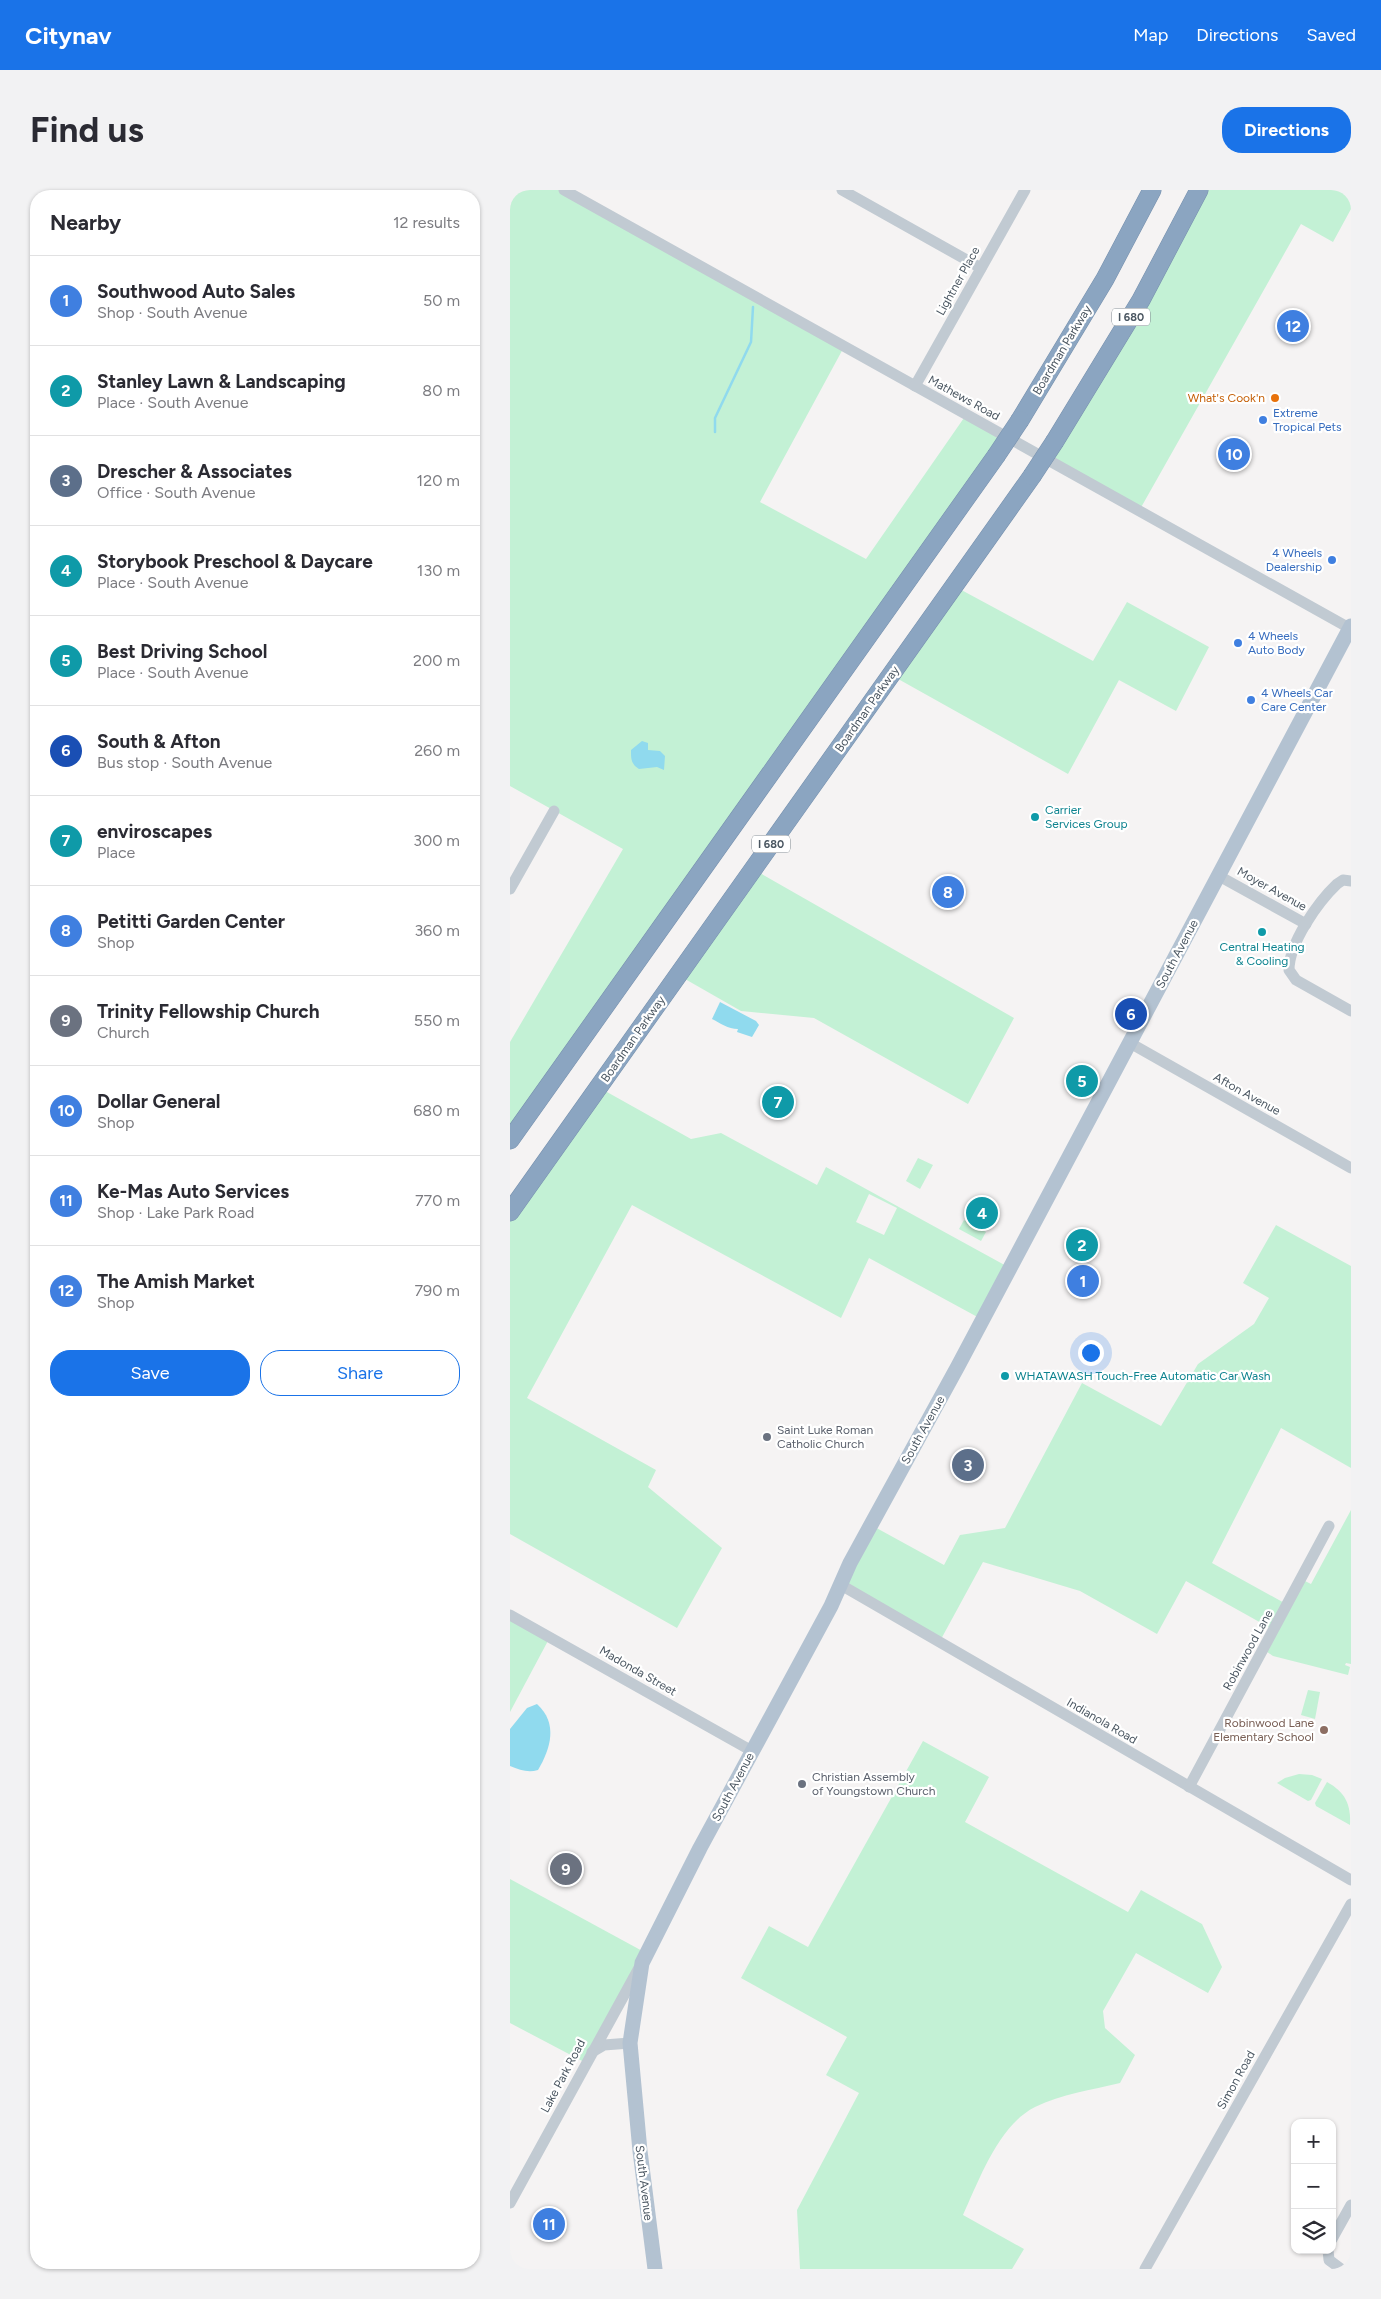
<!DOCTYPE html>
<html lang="en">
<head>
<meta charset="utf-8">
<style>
	:root { --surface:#fff; --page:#f2f2f3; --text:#2b2b33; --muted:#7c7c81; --line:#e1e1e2; --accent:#1a73e8 }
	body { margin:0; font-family:Figtree,sans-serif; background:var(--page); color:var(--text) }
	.controls { position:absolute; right:15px; bottom:15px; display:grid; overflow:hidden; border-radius:10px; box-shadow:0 1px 4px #0004 }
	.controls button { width:45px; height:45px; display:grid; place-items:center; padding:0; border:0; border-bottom:1px solid var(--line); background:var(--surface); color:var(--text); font:25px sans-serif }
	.you { position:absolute; left:580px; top:1162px; width:18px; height:18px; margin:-12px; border:4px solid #fff; border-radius:50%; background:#1a73e8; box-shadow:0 0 0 8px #1a73e833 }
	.badge { display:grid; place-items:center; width:32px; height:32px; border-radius:50%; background:var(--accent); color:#fff; font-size:16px; font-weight:700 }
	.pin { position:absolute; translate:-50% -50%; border:2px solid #fff; box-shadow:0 1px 5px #0006 }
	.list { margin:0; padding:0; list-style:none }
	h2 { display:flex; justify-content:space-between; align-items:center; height:65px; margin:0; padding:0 20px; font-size:21px }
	h2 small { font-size:16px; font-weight:400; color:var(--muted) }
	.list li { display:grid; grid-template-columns:32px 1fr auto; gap:15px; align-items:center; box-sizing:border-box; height:90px; padding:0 20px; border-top:1px solid var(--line) }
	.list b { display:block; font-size:19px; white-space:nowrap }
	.list p { margin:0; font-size:16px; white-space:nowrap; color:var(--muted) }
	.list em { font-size:16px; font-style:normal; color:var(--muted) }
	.actions { display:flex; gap:10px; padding:15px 20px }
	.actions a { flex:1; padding:11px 0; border:1px solid var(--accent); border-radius:20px; text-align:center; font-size:18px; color:var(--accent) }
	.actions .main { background:var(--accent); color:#fff }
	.icon { flex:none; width:28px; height:28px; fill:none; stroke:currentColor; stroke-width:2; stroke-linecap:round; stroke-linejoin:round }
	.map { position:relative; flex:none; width:841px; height:2079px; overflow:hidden; border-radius:20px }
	header { display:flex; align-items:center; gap:30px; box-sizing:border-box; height:70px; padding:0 25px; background:var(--accent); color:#fff }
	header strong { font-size:24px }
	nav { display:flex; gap:28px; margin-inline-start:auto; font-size:18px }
	.intro { display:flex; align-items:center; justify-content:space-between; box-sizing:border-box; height:120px; padding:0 30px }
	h1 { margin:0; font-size:35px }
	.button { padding:12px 22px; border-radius:20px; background:var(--accent); color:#fff; font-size:18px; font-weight:700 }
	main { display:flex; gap:30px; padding:0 30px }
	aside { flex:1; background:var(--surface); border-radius:20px; box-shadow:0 1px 4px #0004 }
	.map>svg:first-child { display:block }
	.green { fill:#c3f1d5; fill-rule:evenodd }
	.water { fill:#90daee }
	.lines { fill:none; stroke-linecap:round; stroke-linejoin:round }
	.stream { stroke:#90daee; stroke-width:2.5 }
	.highway-casing { stroke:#7690ad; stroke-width:19 }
	.minor { stroke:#c1cad2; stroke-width:11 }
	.major { stroke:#b3c2d1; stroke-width:15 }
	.highway { stroke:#8ba5c1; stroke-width:18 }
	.highway-bridge-casing { stroke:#7690ad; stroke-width:19; stroke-linecap:butt }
	.highway-bridge { stroke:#8ba5c1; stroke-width:18 }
	.food-dot { fill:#e8710a; stroke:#fff; stroke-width:2 }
	.shop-dot { fill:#3f7fe0; stroke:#fff; stroke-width:2 }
	.culture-dot { fill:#0f9aa8; stroke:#fff; stroke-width:2 }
	.worship-dot { fill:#6b7280; stroke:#fff; stroke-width:2 }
	.education-dot { fill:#8d6e63; stroke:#fff; stroke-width:2 }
	.labels { text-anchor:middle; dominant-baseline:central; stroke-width:4.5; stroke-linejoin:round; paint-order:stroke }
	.shield { fill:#fff; stroke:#808990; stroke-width:1 }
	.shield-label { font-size:11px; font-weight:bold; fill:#4a5661 }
	.street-label { font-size:12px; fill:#4a5661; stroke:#fff }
	.food-label { font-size:12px; fill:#c56008; stroke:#fff; text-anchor:end }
	.shop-label { font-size:12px; fill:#366cbe; stroke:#fff; text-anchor:start }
	.culture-label { font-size:12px; fill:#0d838f; stroke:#fff; text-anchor:start }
	.worship-label { font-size:12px; fill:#5b616d; stroke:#fff; text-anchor:start }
	.education-label { font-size:12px; fill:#785e54; stroke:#fff; text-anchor:end }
</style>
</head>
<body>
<header>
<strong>Citynav</strong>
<nav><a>Map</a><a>Directions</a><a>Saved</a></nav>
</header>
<div class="intro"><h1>Find us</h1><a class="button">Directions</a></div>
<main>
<aside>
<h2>Nearby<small>12 results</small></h2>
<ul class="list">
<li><span class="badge" style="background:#3f7fe0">1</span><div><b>Southwood Auto Sales</b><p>Shop · South Avenue</p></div><em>50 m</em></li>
<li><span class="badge" style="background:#0f9aa8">2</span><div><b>Stanley Lawn &amp; Landscaping</b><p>Place · South Avenue</p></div><em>80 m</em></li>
<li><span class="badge" style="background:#5c6f8a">3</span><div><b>Drescher &amp; Associates</b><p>Office · South Avenue</p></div><em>120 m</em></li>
<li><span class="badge" style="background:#0f9aa8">4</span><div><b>Storybook Preschool &amp; Daycare</b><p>Place · South Avenue</p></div><em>130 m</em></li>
<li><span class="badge" style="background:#0f9aa8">5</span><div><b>Best Driving School</b><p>Place · South Avenue</p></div><em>200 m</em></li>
<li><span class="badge" style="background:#1a4fb4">6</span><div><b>South &amp; Afton</b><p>Bus stop · South Avenue</p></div><em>260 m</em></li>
<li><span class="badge" style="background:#0f9aa8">7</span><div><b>enviroscapes</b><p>Place</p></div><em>300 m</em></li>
<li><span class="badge" style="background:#3f7fe0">8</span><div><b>Petitti Garden Center</b><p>Shop</p></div><em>360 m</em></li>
<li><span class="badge" style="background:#6b7280">9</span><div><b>Trinity Fellowship Church</b><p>Church</p></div><em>550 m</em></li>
<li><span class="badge" style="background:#3f7fe0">10</span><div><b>Dollar General</b><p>Shop</p></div><em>680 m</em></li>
<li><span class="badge" style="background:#3f7fe0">11</span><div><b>Ke-Mas Auto Services</b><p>Shop · Lake Park Road</p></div><em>770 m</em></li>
<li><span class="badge" style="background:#3f7fe0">12</span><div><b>The Amish Market</b><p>Shop</p></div><em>790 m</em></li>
</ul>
<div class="actions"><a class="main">Save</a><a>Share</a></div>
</aside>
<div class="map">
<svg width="841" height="2079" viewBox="0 0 841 2079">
	<rect width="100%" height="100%" fill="#f5f3f3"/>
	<!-- green -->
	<g class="green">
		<path d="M0,0H54L334,157L250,312L356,369L456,225L497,249L0,950V852L113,659L0,596Z"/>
		<path d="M689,0H841V19L823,52L791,34L629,321L534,268Z"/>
		<path d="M444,396L583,471L617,412L699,457L666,521L609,490L558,584L381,485Z"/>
		<path d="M243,679L504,828L458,914L304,828L231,821L168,785Z"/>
		<path d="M88,897L181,949L211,943L307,995L316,977L500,1078L473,1130L359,1068L331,1128L122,1015L17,1208L146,1280L138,1297L212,1358L167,1438L0,1344V1022ZM359,1004L387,1018L374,1045L346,1032Z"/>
		<path d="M408,968L423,975L410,999L396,991Z"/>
		<path d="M454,1030L476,1042L471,1051L449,1039Z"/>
		<path d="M766,1035L841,1076V1278L771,1238L702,1373L778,1415L791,1389L801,1394L841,1320V1474L836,1473L835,1475L840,1477L838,1485L763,1466L754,1460L764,1440L676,1391L647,1444L570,1401L473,1372L430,1451L331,1395L361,1335L434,1375L450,1345L495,1338L572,1193L651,1236L688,1174L744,1134L759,1108L733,1093Z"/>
		<path d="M0,1425L40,1447L0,1522Z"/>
		<path d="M798,1500L810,1502L805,1529L791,1525Z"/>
		<path d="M413,1551L479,1587L455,1632L618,1722L631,1700L692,1734L712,1777L698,1803L626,1763L593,1821L595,1838L625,1865L610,1893C581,1900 552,1904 525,1917C489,1935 469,1990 453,2025L514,2059L502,2079H290L287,2020L349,1903L316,1885L337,1847L231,1788L259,1736L298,1757Z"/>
		<path d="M789,1584L802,1585L812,1589L801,1610L798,1611L767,1593L775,1588Z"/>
		<path d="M817,1592C835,1602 841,1614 840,1635L806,1616L805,1613Z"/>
		<path d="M0,1689L136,1763L76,1873L0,1833Z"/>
	</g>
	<!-- water -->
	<g class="water">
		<path d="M132,551L138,553V560L150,561L155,566L154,580L147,577L129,579C121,574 121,569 121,560Z"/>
		<path d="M210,812L246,831L249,835L242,847L227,842L228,839C218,839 210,833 202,829Z"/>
		<path d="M27,1514C48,1533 41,1558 28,1580C18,1583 10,1580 0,1576V1539L17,1518Z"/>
	</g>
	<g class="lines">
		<!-- stream -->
		<path class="stream" d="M205,242V228L241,152L243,117"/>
		<defs>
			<g id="highway">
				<path d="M510,230L595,89L642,0"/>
				<path d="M545,251L631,110L689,0"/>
				<path d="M0,950L486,266"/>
				<path d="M0,1022L522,286"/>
			</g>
		</defs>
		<!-- highway casing -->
		<use href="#highway" class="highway-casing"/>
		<!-- minor -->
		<g class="minor">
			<path d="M54,0L841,439"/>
			<path d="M332,0L471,78"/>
			<path d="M405,196L515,0"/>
			<path d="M709,686L796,734"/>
			<path d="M841,691L833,690L827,694C808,712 779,753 779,780L786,790L841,821"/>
			<path d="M0,699L44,621"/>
			<path d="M620,853L841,978"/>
			<path d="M331,1395L841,1690"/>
			<path d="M0,1425L242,1561"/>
			<path d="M679,1597L819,1336"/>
			<path d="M82,1862L94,1855L120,1853"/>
			<path d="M0,2013L129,1778"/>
			<path d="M822,2049L841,2015"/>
			<path d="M818,2060L819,2070L831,2079"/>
			<path d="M635,2079L841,1714"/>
		</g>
		<!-- major -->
		<path class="major" d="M145,2079L130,1961L120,1853L132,1773L190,1658L321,1416L340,1373L448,1176L841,436"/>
		<!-- highway -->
		<use href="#highway" class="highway"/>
		<defs>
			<g id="highway-bridge">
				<path d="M486,266L510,230"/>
				<path d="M522,286L545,251"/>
			</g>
		</defs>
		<!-- highway-bridge casing -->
		<use href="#highway-bridge" class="highway-bridge-casing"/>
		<!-- highway-bridge -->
		<use href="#highway-bridge" class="highway-bridge"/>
	</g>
	<!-- markers -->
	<circle class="food-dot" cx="765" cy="208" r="5"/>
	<g class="shop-dot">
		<circle cx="753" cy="230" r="5"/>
		<circle cx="822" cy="370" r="5"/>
		<circle cx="728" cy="453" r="5"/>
		<circle cx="741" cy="510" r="5"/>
	</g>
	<g class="culture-dot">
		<circle cx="525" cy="627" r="5"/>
		<circle cx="752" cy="742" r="5"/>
		<circle cx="495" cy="1186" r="5"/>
	</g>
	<g class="worship-dot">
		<circle cx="257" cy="1247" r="5"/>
		<circle cx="292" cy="1594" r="5"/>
	</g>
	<circle class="education-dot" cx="814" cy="1540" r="5"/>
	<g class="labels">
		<!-- shield labels -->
		<g class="shield">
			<rect x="602" y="118.5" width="38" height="17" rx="4"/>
			<rect x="242" y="645.5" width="38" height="17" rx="4"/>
		</g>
		<g class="shield-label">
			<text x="621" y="127">I 680</text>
			<text x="261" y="654">I 680</text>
		</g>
		<!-- street labels -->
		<g class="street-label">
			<text transform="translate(448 91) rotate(-61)">Lightner Place</text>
			<text transform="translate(552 160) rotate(-59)">Boardman Parkway</text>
			<text transform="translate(454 208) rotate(29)">Mathews Road</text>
			<text transform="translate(357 519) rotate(-55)">Boardman Parkway</text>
			<text transform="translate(762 699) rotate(29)">Moyer Avenue</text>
			<text transform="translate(667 764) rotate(-62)">South Avenue</text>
			<text transform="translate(123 849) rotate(-55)">Boardman Parkway</text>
			<text transform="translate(737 904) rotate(29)">Afton Avenue</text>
			<text transform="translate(413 1240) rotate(-61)">South Avenue</text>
			<text transform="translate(738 1460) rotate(-61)">Robinwood Lane</text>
			<text transform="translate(128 1481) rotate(30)">Madonda Street</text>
			<text transform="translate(592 1531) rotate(30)">Indianola Road</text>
			<text transform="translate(223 1597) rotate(-62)">South Avenue</text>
			<text transform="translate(53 1886) rotate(-62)">Lake Park Road</text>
			<text transform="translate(726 1890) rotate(-61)">Simon Road</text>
			<text transform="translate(134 1993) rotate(83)">South Avenue</text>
		</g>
		<!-- food labels -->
		<g class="food-label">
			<text x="755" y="208">What's Cook'n</text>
		</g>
		<!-- shop labels -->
		<g class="shop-label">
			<text x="763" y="223">Extreme<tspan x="763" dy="14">Tropical Pets</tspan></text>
			<text x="812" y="363" text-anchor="end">4 Wheels<tspan x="812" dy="14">Dealership</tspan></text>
			<text x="738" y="446">4 Wheels<tspan x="738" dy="14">Auto Body</tspan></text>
			<text x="751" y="503">4 Wheels Car<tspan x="751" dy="14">Care Center</tspan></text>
		</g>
		<!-- culture labels -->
		<g class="culture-label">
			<text x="535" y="620">Carrier<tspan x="535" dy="14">Services Group</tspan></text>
			<text x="752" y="757" text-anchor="middle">Central Heating<tspan x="752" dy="14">&amp; Cooling</tspan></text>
			<text x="505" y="1186">WHATAWASH Touch-Free Automatic Car Wash</text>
		</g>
		<!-- worship labels -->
		<g class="worship-label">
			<text x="267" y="1240">Saint Luke Roman<tspan x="267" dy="14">Catholic Church</tspan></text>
			<text x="302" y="1587">Christian Assembly<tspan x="302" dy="14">of Youngstown Church</tspan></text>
		</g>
		<!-- education labels -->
		<g class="education-label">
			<text x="804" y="1533">Robinwood Lane<tspan x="804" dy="14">Elementary School</tspan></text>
		</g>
	</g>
</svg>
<div class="controls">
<button>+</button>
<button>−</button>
<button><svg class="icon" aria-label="layers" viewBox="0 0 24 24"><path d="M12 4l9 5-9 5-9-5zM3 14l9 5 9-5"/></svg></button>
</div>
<div class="you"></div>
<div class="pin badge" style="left:573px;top:1091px;background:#3f7fe0">1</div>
<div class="pin badge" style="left:572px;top:1055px;background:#0f9aa8">2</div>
<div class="pin badge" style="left:458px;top:1275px;background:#5c6f8a">3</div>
<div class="pin badge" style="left:472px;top:1023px;background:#0f9aa8">4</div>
<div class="pin badge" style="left:572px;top:891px;background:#0f9aa8">5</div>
<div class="pin badge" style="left:621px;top:824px;background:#1a4fb4">6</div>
<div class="pin badge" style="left:268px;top:912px;background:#0f9aa8">7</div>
<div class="pin badge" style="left:438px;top:702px;background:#3f7fe0">8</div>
<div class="pin badge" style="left:56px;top:1679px;background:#6b7280">9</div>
<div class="pin badge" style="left:724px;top:264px;background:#3f7fe0">10</div>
<div class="pin badge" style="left:39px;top:2034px;background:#3f7fe0">11</div>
<div class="pin badge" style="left:783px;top:136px;background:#3f7fe0">12</div>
</div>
</main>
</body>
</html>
